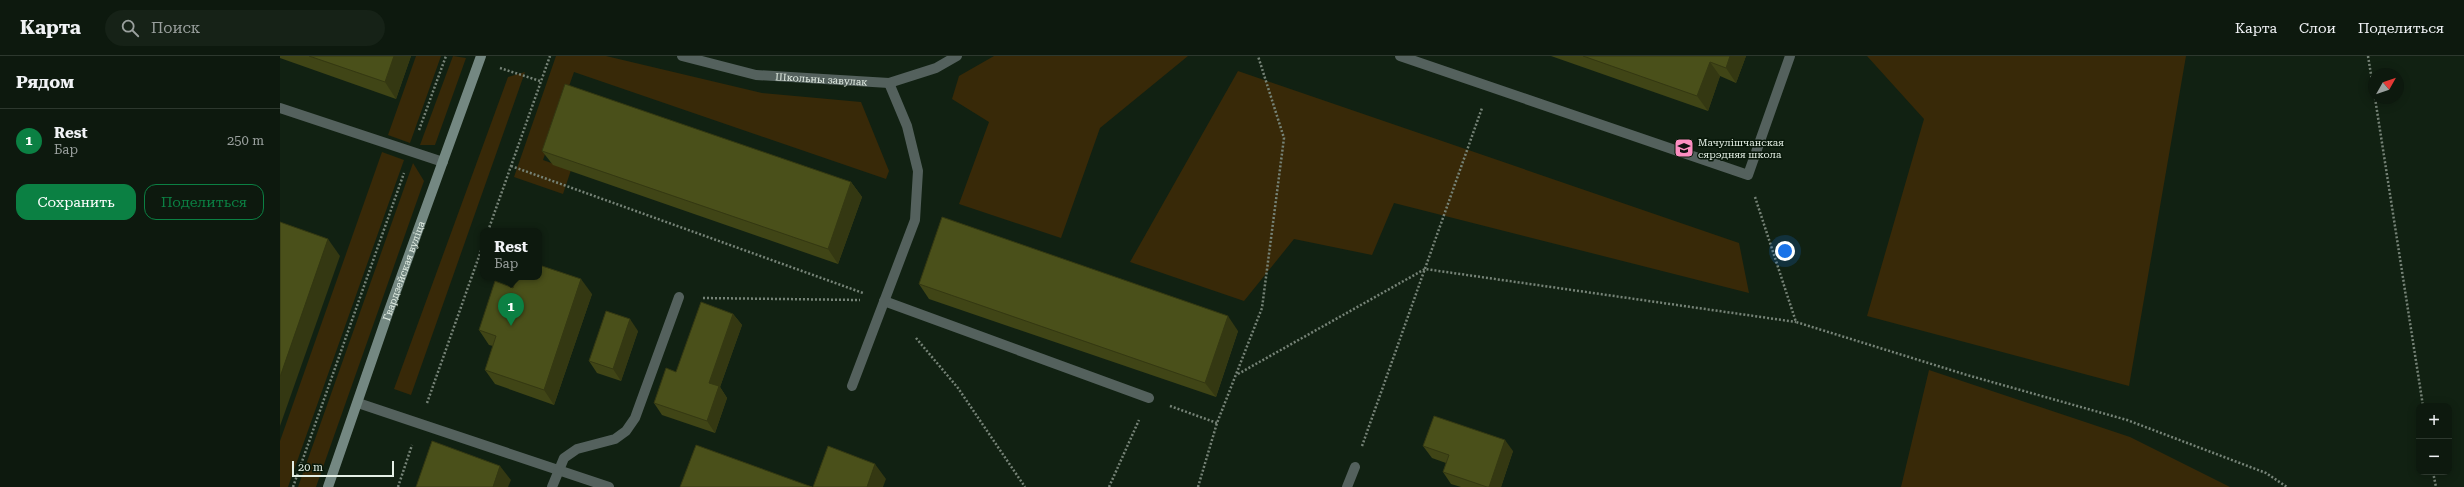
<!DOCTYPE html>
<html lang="ru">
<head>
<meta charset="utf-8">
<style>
	:root { --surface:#0d190e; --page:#162217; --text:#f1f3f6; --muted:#9aa09e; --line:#2d382e; --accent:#0b8043 }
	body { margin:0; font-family:"Roboto Serif",serif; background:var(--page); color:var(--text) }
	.controls { position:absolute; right:12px; bottom:12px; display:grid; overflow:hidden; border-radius:8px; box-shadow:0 2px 10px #0003 }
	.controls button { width:36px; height:36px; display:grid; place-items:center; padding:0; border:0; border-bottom:1px solid var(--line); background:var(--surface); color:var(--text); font:20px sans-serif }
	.compass { position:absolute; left:2088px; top:12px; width:36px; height:36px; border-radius:50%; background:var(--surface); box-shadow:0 2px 10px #0003; rotate:50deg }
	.scale { position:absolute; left:12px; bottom:10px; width:102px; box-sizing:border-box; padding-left:4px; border:2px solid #e4efe5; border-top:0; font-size:11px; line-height:14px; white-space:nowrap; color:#e4efe5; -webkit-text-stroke:3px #081809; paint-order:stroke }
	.you { position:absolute; left:1505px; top:195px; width:14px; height:14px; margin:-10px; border:3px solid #fff; border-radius:50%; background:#1a73e8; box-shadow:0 0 0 6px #1a73e833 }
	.badge { display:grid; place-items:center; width:26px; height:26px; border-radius:50%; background:var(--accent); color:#fff; font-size:13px; font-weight:700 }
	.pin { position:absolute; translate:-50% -33px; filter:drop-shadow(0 1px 2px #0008) }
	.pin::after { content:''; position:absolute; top:21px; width:14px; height:12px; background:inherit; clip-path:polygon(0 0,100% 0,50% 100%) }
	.popup { position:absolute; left:200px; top:172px; width:62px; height:52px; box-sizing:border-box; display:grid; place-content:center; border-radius:8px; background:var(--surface); filter:drop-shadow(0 1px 3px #0005); font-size:13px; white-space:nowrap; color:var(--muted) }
	.popup b { font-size:15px; color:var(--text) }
	.popup::after { content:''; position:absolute; left:50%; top:100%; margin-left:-8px; border:8px solid transparent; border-top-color:var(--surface) }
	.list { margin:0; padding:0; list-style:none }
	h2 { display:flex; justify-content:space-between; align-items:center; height:52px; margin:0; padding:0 16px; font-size:17px }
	h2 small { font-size:13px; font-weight:400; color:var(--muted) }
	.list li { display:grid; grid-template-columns:26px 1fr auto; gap:12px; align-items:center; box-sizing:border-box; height:64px; padding:0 16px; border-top:1px solid var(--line) }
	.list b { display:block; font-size:15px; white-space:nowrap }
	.list p { margin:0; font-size:13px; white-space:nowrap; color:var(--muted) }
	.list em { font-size:13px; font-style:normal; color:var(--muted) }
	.actions { display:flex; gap:8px; padding:12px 16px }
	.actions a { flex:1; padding:9px 0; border:1px solid var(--accent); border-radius:12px; text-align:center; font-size:14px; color:var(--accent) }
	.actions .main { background:var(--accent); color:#fff }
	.icon { flex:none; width:22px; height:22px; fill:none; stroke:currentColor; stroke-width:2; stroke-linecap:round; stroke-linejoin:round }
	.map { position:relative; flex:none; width:2184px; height:431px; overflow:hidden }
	header { display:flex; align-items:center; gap:24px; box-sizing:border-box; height:56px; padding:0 20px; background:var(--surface); border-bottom:1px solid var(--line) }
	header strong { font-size:19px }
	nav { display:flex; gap:22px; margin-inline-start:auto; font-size:14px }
	.search { width:280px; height:36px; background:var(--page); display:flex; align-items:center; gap:10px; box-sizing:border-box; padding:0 14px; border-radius:22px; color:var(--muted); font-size:15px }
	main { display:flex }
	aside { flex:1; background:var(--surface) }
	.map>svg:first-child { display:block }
	.green { fill:#382908 }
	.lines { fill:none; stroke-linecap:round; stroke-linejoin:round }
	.path { stroke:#768377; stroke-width:2.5; stroke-dasharray:2 2; stroke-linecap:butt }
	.lane { stroke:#54615d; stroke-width:10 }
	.street { stroke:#54615d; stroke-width:10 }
	.secondary { stroke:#748882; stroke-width:10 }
	.wall { fill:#404516 }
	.shaded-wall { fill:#343812 }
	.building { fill:#4a501a; stroke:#343812 }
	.labels { text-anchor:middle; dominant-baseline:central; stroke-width:3; stroke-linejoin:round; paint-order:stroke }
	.street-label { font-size:10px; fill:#e4efe5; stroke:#081809 }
	.poi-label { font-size:10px; fill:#e4efe5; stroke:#081809; text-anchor:start }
</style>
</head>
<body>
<header>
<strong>Карта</strong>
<div class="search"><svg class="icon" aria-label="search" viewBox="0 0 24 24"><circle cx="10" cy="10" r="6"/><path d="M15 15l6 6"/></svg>Поиск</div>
<nav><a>Карта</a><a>Слои</a><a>Поделиться</a></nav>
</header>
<main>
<aside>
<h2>Рядом<small></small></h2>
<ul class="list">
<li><span class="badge">1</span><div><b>Rest</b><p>Бар</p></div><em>250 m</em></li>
</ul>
<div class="actions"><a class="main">Сохранить</a><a>Поделиться</a></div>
</aside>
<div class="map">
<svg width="2184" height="431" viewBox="0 0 2184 431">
	<rect width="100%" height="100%" fill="#112112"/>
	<!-- green -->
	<g class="green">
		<path d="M136,0H161L130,87L108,79Z"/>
		<path d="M173,0L186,2L155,89H140Z"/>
		<path d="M276,0H326L482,37L581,46L609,115L606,123L294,16L263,104L291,114L283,138L234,121Z"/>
		<path d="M714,0H908L820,72L781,182L679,148L709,66L672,43L679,20Z"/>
		<path d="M1587,0H1906L1849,330L1587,260L1644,63Z"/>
		<path d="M958,15L1459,187L1469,237L1114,147L1092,199L1014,183L964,245L850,206Z"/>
		<path d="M245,16L131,339L114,333L228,21Z"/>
		<path d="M102,96L124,104L8,431H0V385Z"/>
		<path d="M133,107L144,125L36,431H18Z"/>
		<path d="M1649,314L1850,381L1950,431H1621Z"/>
	</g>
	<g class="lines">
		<!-- path -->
		<g class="path">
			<path d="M2088,0L2094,37"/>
			<path d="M220,12L260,25"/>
			<path d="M2095,42L2143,350"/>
			<path d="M139,74L166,0"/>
			<path d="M231,110L583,237"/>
			<path d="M1475,141L1516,266L1687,319L1847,364L1986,417L2007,431"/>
			<path d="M208,175L270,0"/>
			<path d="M423,242L580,244"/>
			<path d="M636,282L678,332L745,431"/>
			<path d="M958,318L1145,213L1516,266"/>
			<path d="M147,347L203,189"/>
			<path d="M890,350L937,367"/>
			<path d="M1082,390L1202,52"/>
			<path d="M2153,416L2156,431"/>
			<path d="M13,431L124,117"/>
			<path d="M118,431L132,389"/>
			<path d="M829,431L859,364"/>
			<path d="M918,431L937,367L982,252L1004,82L978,0"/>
		</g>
		<!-- lane -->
		<g class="lane">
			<path d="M1120,0L1468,119L1510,0"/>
			<path d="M0,52L163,106"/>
			<path d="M604,245L869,342"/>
			<path d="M572,330L635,164L638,115L627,70L609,27"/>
			<path d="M78,347L329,431"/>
			<path d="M272,431L284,402L297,393L335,383L346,375L355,362L399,241"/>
			<path d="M1067,431L1075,411"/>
		</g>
		<!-- street -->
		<path class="street" id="s1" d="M402,0L476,19L609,27L656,12L677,0"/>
		<!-- secondary -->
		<path class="secondary" id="s2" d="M48,431L107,260L201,0"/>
	</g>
	<!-- wall -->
	<g class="wall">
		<path d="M0,0H131L116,43L0,2Z"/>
		<path d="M1271,0H1466L1456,27L1440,20L1428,55Z"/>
		<path d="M262,95L571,126L582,141L558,208L273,109Z"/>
		<path d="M639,228L958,275L936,341L649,243Z"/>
		<path d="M233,232L312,238L274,349L215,328L205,314L213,290L209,289L199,274Z"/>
		<path d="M453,258L462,269L440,331L447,342L435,377L382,359L374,347L396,316Z"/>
		<path d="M358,275L341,325L317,317L309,305Z"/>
		<path d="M1143,390L1233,395L1221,431H1181L1171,428L1163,416L1166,407L1152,402Z"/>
	</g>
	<!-- shaded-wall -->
	<g class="shaded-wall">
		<path d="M114,0H131L116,43L105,26Z"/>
		<path d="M1450,0H1466L1456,27L1446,12Z"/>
		<path d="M1430,6L1440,20L1428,55L1417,40Z"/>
		<path d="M571,126L582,141L558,208L548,193Z"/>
		<path d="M48,183L60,200L0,370V321Z"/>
		<path d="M301,223L312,238L274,349L264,334Z"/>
		<path d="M453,258L462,269L440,331L447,342L435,377L427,365L429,327Z"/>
		<path d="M948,260L958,275L936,341L925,327Z"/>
		<path d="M350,263L358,275L341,325L333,313Z"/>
		<path d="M1225,384L1233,395L1221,431H1209Z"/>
		<path d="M595,408L606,423L603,431H587Z"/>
		<path d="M220,410L231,424L228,431H213Z"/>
	</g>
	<!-- building -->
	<g class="building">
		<path d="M29,0H114L105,26Z"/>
		<path d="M1303,0H1450L1446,12L1430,6L1417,40Z"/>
		<path d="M285,28L571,126L548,193L262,95Z"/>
		<path d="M662,161L948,260L925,327L639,228Z"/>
		<path d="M0,166L48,183L0,321Z"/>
		<path d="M259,209L301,223L264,334L205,314L216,280L199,274L215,225L233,232L237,221H259Z"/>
		<path d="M421,246L453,258L429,327L439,330L427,365L374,347L386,312L396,316Z"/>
		<path d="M326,255L350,263L333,313L309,305Z"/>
		<path d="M1154,360L1225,384L1209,431H1207L1163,416L1169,399L1143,390Z"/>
		<path d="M152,385L220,410L213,431H136Z"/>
		<path d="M416,389L532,431H400Z"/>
		<path d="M548,390L595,408L587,431H533Z"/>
	</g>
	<!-- icons -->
	<defs>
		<symbol id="school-square" viewBox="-11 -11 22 22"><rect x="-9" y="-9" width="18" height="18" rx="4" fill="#fd8ec1" stroke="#081809"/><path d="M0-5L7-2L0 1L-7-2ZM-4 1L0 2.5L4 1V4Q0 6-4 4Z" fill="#111"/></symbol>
	</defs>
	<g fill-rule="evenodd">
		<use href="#school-square" x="1393" y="81" width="22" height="22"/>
	</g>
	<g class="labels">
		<!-- street labels -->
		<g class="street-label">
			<text stroke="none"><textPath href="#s1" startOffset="142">Школьны завулак</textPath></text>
			<text stroke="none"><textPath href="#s2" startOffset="229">Гвардзейская вуліца</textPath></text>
		</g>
		<!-- poi labels -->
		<g class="poi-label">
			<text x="1418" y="86">Мачулішчанская<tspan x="1418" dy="12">сярэдняя школа</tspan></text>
		</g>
	</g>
</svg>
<div class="controls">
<button>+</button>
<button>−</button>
</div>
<svg class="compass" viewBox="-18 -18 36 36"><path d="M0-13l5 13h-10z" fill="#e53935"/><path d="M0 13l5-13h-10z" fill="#9aa09e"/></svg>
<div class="scale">20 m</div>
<div class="you"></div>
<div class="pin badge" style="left:231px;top:270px">1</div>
<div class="popup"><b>Rest</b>Бар</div>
</div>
</main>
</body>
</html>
